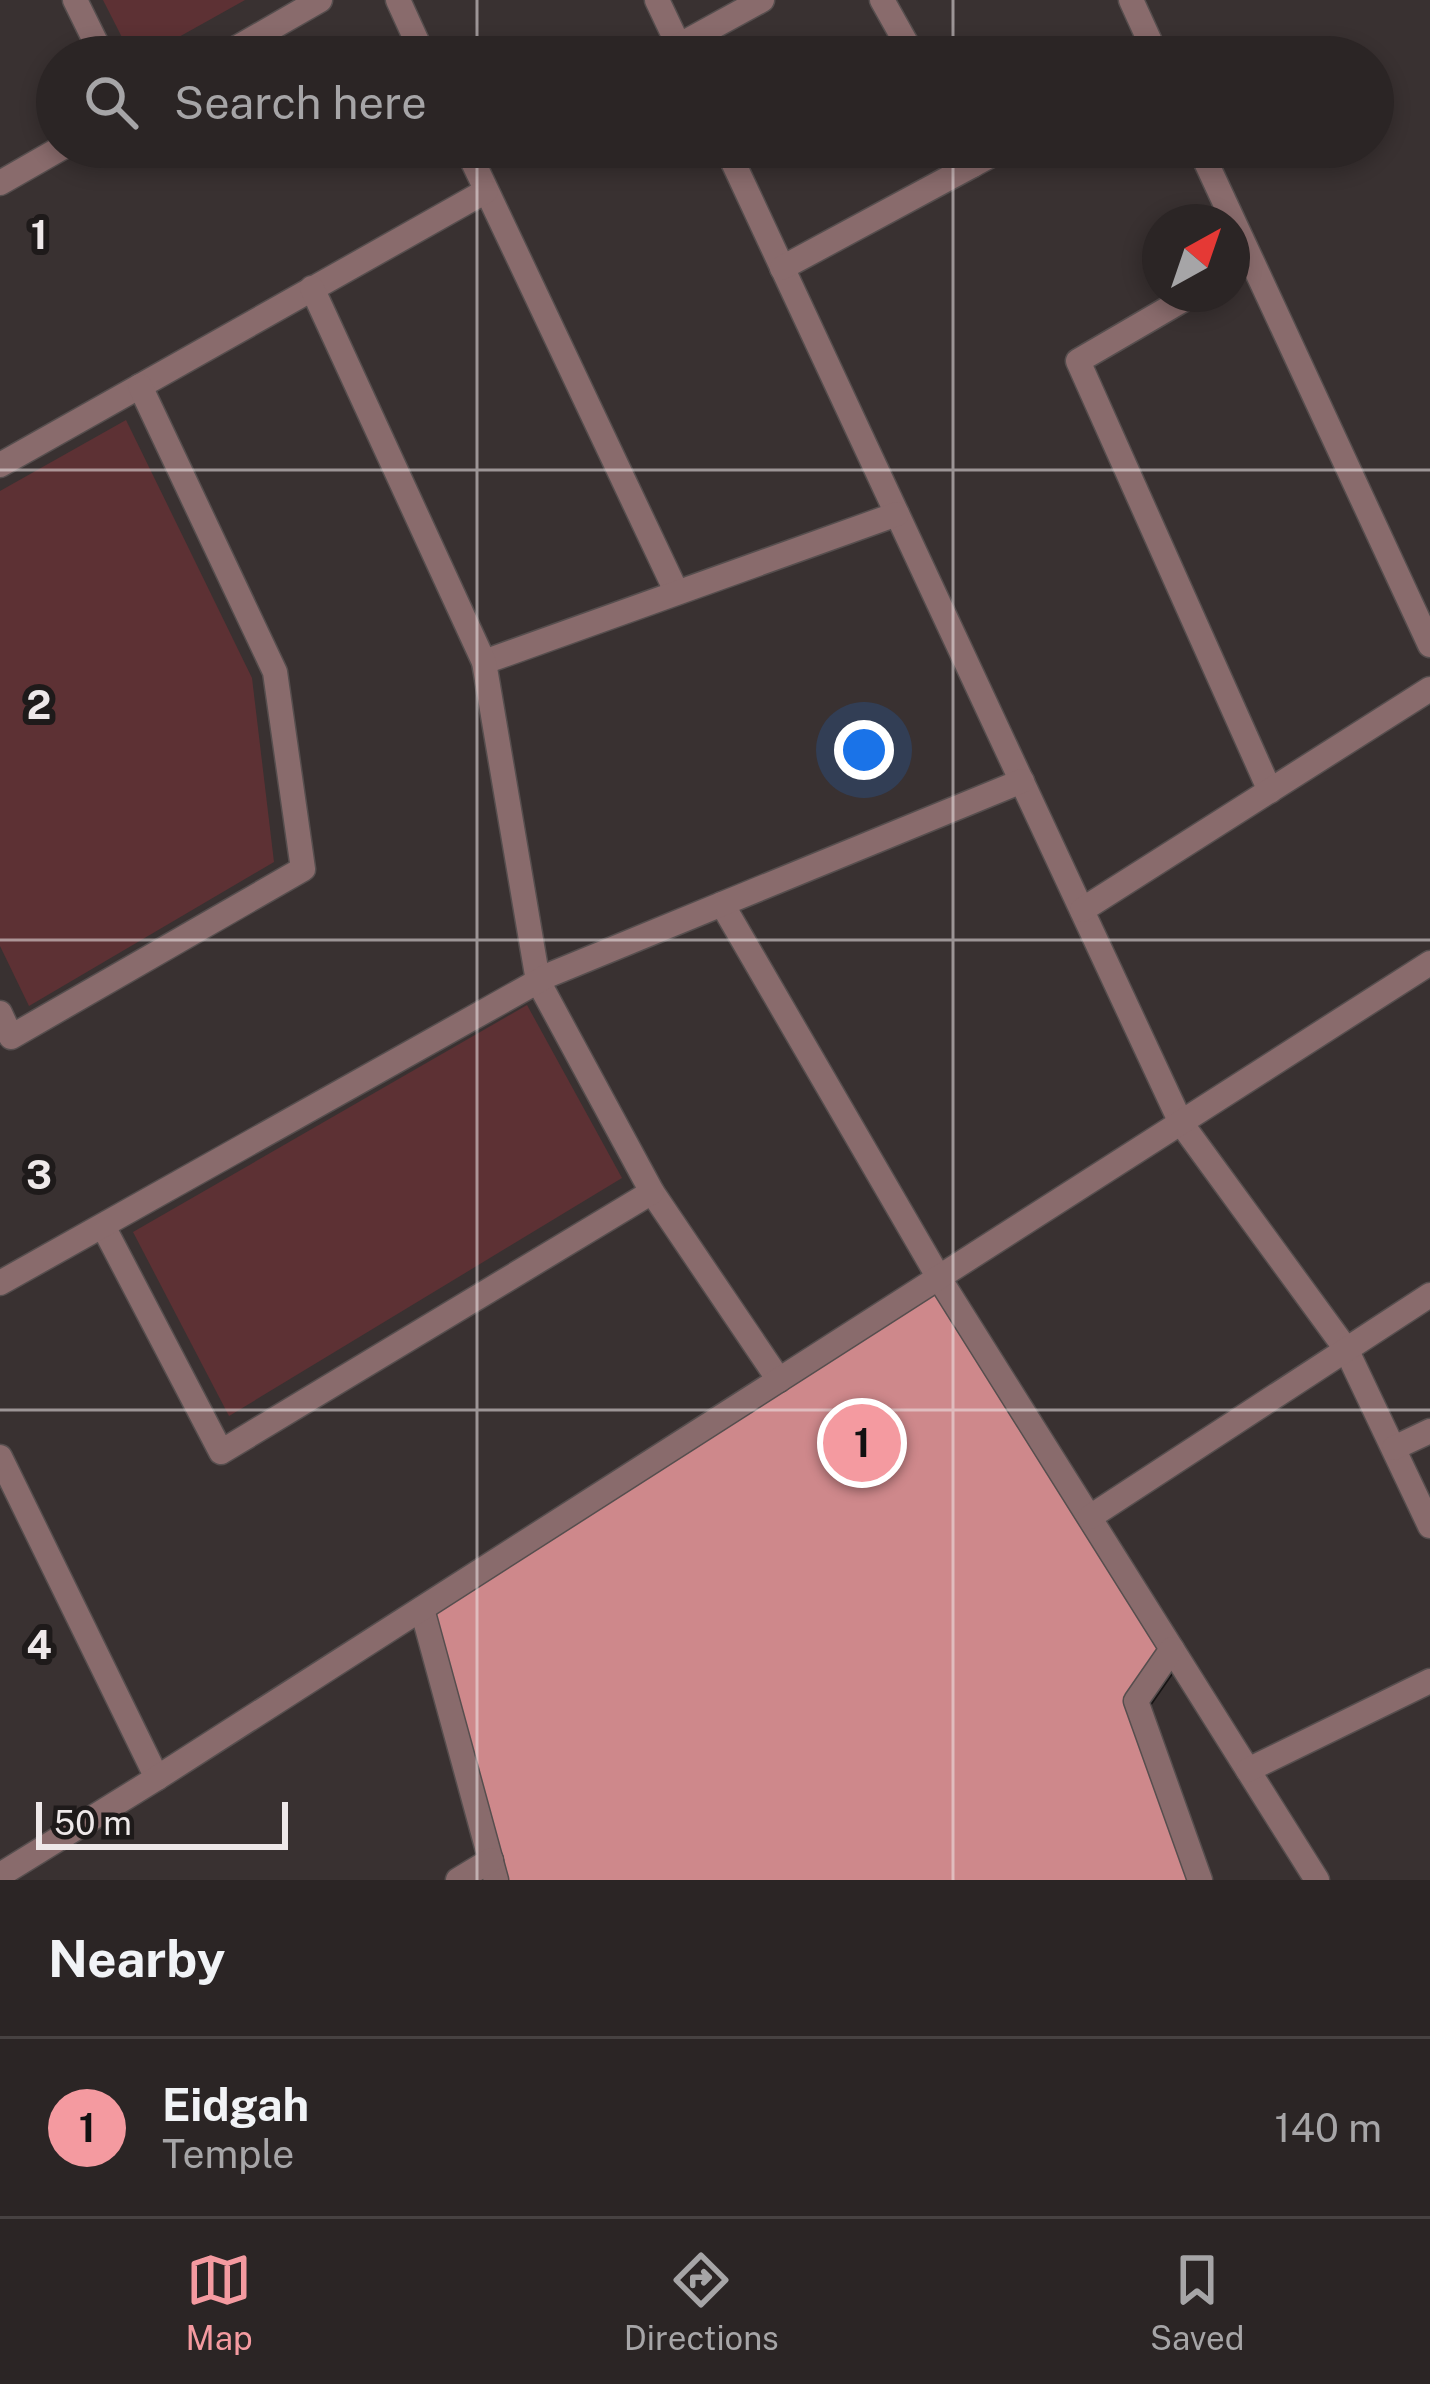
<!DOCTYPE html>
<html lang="en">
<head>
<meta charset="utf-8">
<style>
	:root { --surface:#2b2525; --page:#373132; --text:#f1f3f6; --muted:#a6a5a7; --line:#474242; --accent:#f49aa0 }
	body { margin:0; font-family:"Public Sans",sans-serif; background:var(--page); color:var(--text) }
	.compass { position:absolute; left:1142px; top:204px; width:108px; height:108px; border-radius:50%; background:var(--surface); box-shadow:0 6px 18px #0003; rotate:40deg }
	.scale { position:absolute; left:36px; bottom:30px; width:252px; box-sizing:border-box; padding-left:12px; border:6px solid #eee8e9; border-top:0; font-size:33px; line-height:42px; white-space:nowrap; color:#eee8e9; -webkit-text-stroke:9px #1e1a1a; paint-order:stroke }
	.you { position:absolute; left:864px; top:750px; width:42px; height:42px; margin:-30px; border:9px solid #fff; border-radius:50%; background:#1a73e8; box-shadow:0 0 0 18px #1a73e833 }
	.badge { display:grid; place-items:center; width:78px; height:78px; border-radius:50%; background:var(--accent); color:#111; font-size:39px; font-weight:700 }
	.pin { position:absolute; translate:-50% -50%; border:6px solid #fff; box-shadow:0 3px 12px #0006 }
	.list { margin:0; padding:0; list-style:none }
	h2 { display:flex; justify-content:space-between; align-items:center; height:156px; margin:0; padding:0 48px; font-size:51px }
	h2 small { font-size:39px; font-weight:400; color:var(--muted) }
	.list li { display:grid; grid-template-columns:78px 1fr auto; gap:36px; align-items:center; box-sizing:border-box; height:180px; padding:0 48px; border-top:3px solid var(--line) }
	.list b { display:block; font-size:45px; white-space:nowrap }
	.list p { margin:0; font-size:39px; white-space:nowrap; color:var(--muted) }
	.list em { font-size:39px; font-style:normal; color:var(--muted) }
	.icon { flex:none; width:66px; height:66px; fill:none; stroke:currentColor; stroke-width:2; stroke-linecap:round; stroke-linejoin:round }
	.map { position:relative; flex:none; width:1430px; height:1880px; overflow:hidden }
	.search { position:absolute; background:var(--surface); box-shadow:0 6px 18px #0003; left:36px; right:36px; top:36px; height:132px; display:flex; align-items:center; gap:30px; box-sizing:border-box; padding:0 42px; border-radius:66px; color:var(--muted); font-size:45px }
	.sheet { height:336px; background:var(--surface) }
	nav { display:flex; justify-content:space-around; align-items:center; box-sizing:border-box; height:168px; border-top:3px solid var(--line); background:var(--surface); font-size:33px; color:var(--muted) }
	nav a { display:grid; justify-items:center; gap:6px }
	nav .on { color:var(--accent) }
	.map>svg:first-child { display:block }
	.green { fill:#5d3134 }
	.building { fill:#ce888b; filter:url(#shadow) }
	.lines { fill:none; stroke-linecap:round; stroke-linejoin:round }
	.minor-casing { stroke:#564e4e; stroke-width:27 }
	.minor { stroke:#896b6c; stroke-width:24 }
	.grid { fill:none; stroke:#eee8e9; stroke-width:3; stroke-opacity:0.55 }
	.grid-label { font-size:39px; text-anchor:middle; font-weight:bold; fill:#eee8e9; stroke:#1e1a1a; stroke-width:12; stroke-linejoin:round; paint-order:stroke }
</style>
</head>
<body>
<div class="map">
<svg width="1430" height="1880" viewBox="0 0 1430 1880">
	<defs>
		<filter id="shadow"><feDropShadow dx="13" dy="8" stdDeviation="0" flood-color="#0009"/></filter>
	</defs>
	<rect width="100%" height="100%" fill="#393131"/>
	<!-- green -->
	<g class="green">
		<path d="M103,0H245L143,57H132Z"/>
		<path d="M126,420L252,678L274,862L29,1006L0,946V491Z"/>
		<path d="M527,1005L622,1178L229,1416L133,1232Z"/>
	</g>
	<!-- building -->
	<path class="building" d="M939,1278L1172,1649L1136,1701L1200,1880H483L422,1609Z"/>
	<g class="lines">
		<defs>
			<g id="minor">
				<path d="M75,0L103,57"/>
				<path d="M398,0L424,57"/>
				<path d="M657,0L684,57"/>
				<path d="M882,0L914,57"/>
				<path d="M1131,0L1157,57"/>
				<path d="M678,46L762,0"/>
				<path d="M221,57L320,0"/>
				<path d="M466,147L676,591"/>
				<path d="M726,147L1181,1123L1346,1349L1430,1526"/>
				<path d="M1199,147L1430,645"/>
				<path d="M973,165L1006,147"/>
				<path d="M0,183L63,147"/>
				<path d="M782,268L973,165L963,147"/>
				<path d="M1193,294L1078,361L1270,791"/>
				<path d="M0,465L486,191"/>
				<path d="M484,662L897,514"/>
				<path d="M722,904L939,1278L1317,1880"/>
				<path d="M1082,910L1430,689"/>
				<path d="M0,1013L11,1037L303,869L275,672L140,386"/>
				<path d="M652,1192L779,1380"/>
				<path d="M103,1226L221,1452L652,1192L538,981L484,662L312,288"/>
				<path d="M0,1283L549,975L1022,781"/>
				<path d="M1394,1448L1430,1431"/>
				<path d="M0,1457L157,1778"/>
				<path d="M1090,1517L1430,1295"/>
				<path d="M422,1609L496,1880"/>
				<path d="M1172,1649L1136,1701L1200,1880"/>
				<path d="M1248,1770L1430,1681"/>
				<path d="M0,1875L157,1778L1430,963"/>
				<path d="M458,1880L491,1860"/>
			</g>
		</defs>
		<!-- minor casing -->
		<use href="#minor" class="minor-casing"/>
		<!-- minor -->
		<use href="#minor" class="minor"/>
	</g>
	<!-- grid -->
	<path class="grid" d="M477,0V57M953,0V57M477,147V1880M953,147V1880M0,470H1430M0,940H1430M0,1410H1430"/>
	<g class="grid-label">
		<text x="39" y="249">1</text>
		<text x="39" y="719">2</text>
		<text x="39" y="1189">3</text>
		<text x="39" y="1659">4</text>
	</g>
</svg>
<svg class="compass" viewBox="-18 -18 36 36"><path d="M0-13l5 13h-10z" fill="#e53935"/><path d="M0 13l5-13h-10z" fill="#a6a5a7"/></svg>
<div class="scale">50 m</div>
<div class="you"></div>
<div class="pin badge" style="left:862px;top:1443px">1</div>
<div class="search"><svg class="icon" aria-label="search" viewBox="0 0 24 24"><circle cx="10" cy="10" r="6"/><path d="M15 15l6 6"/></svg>Search here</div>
</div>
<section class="sheet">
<h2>Nearby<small></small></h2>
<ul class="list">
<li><span class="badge">1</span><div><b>Eidgah</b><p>Temple</p></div><em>140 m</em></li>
</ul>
</section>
<nav>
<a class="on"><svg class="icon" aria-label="map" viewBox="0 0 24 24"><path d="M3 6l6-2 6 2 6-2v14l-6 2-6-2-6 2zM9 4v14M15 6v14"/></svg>Map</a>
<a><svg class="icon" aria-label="directions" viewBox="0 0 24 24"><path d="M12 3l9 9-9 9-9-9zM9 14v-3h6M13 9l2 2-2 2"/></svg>Directions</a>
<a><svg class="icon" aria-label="saved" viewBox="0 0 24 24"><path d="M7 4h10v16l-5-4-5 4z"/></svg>Saved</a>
</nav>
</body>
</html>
